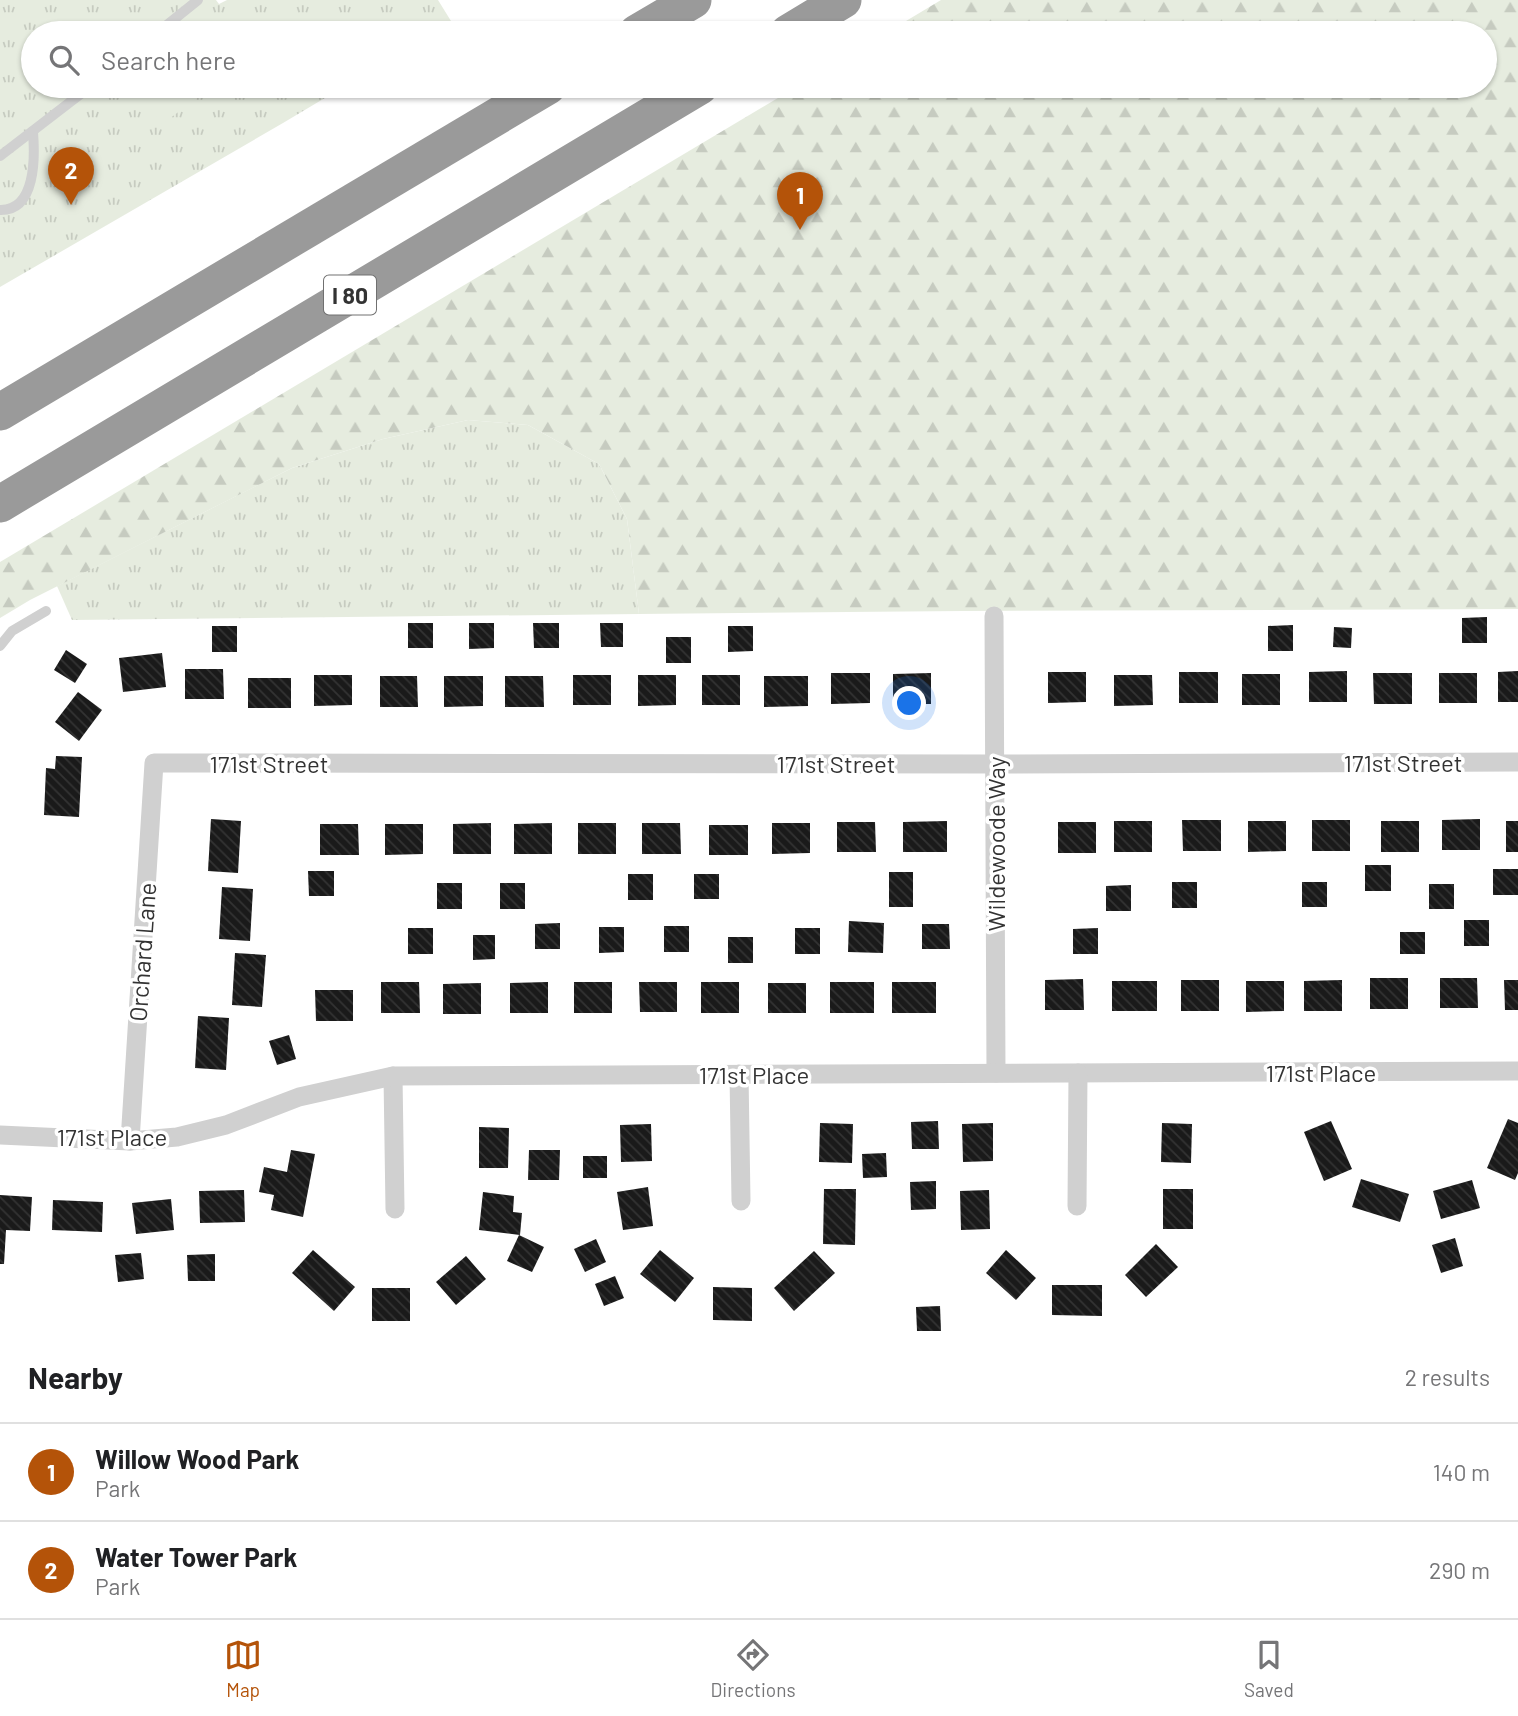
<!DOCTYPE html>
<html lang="en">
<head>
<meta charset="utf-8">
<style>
	:root { --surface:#fff; --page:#f2f2f2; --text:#202124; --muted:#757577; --line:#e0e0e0; --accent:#b45309 }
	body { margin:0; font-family:Barlow,sans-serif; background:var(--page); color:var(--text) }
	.you { position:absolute; left:910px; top:704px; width:24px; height:24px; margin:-18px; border:5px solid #fff; border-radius:50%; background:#1a73e8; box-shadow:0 0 0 10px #1a73e833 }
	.badge { display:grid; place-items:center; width:46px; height:46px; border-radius:50%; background:var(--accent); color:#fff; font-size:23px; font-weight:700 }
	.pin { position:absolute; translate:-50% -58px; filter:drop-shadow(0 2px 4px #0008) }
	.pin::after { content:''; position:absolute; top:37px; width:24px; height:21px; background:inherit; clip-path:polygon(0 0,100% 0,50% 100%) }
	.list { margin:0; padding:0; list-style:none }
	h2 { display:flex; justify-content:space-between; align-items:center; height:91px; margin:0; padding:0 28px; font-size:30px }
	h2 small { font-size:23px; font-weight:400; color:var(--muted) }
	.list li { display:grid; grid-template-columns:46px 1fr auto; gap:21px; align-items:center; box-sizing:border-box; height:98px; padding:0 28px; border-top:2px solid var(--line) }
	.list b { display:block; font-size:26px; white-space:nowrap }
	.list p { margin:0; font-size:23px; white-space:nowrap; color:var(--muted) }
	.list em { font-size:23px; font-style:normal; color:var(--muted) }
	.icon { flex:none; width:38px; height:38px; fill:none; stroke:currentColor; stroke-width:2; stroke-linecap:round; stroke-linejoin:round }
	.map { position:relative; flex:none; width:1518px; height:1331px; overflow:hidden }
	.search { position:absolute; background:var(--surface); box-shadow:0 2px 5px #0004; left:21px; right:21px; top:21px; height:77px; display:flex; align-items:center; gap:18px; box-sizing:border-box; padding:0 24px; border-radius:38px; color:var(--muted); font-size:26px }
	.sheet { height:287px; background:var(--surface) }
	nav { display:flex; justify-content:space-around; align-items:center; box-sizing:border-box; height:98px; border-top:2px solid var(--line); background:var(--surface); font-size:19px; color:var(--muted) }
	nav a { display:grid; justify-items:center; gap:4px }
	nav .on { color:var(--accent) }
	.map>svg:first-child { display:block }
	.grass { fill:url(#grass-tufts) }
	.forest { fill:url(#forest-firs) }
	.pitch { fill:#e6ecdf }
	.building { fill:url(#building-back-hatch) }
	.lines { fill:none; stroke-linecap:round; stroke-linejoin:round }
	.lane { stroke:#d0d0d0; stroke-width:10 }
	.street { stroke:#d0d0d0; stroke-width:19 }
	.highway { stroke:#9a9a9a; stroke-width:37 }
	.labels { text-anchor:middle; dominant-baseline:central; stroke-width:7; stroke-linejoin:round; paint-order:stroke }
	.shield { fill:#fff; stroke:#707070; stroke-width:2 }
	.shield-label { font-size:23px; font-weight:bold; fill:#333 }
	.street-label { font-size:24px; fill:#333; stroke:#fff }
</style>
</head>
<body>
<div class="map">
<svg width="1518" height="1331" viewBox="0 0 1518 1331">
	<defs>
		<pattern id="grass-tufts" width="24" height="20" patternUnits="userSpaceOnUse" patternTransform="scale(1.75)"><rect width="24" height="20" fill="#e6ecdf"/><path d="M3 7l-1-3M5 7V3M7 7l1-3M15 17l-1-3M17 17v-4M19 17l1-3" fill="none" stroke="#c6cbc0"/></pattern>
		<pattern id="forest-firs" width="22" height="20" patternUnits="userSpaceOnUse" patternTransform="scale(1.75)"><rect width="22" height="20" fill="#e6ecdf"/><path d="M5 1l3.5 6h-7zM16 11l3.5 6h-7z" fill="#c6cbc0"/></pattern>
		<pattern id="building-back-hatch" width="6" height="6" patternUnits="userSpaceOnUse" patternTransform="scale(1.75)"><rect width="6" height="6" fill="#1a1a1a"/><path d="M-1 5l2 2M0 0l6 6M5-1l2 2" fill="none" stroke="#333"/></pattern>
	</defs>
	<rect width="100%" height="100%" fill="#fff"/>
	<!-- grass -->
	<g class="grass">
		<path d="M0,0H216L219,4L227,0H438L451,21L430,33H33V86H345L283,123L0,287Z"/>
		<path d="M468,420L528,425L599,464L627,519L639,614L72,620L57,586L292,468L383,439Z"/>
	</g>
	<!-- forest -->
	<path class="forest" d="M941,0H1518V609L962,611L639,614L627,519L599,464L528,425L468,420L383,439L292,468L30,600L0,618V562L798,86H1485V33H886Z"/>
	<!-- pitch -->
	<path class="pitch" d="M158,86H214L162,124L142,96Z"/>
	<!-- building -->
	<g class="building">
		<path d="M1487,617V643H1462V618Z"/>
		<rect x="408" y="623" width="25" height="25"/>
		<path d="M469,623H494V648L469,649Z"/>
		<path d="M533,623H559V648H534Z"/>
		<path d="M600,623H623V647H601Z"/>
		<path d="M1293,625V651H1268V626Z"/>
		<rect x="212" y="626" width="25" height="26"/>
		<path d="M728,626H753V651L728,652Z"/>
		<path d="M1334,627L1352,628L1351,648L1333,647Z"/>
		<rect x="666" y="637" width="25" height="26"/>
		<path d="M66,650L87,664L75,683L54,670Z"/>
		<path d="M162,653L166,687L123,692L119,658Z"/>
		<path d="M185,669H223L224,699H185Z"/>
		<path d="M1347,671V702H1309V672Z"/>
		<path d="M1518,671V702H1498V672Z"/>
		<path d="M1048,672H1086V702L1048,703Z"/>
		<rect x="1179" y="672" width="39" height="31"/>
		<path d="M831,673H870V703L831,704Z"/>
		<path d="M931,673V704H893V674Z"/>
		<path d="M1373,673H1412V704H1374Z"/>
		<rect x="1439" y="673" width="38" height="30"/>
		<rect x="1242" y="674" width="38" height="31"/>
		<path d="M314,675H352V705L314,706Z"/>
		<rect x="573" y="675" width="38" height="30"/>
		<path d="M638,675H676V705L638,706Z"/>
		<rect x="702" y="675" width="38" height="30"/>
		<path d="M1114,675H1152L1153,705L1114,706Z"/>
		<path d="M380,676H417L418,707H380Z"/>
		<path d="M444,676H483V706L444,707Z"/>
		<path d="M505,676H543L544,707H505Z"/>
		<path d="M764,676H808V706L764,707Z"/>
		<rect x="248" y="678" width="43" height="30"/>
		<path d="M78,692L102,710L79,741L55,722Z"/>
		<path d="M56,756L82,757L79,817L44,815L46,768L55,769Z"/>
		<path d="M211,819L241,821L238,873L208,871Z"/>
		<path d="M1480,819V850H1442V820Z"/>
		<path d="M1182,820H1221V851H1183Z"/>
		<rect x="1312" y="820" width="38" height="31"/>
		<path d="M947,821V852H903V822Z"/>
		<rect x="1114" y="821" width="38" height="31"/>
		<path d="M1248,821H1286V851L1248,852Z"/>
		<rect x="1381" y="821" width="38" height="31"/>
		<rect x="1506" y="821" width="12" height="31"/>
		<path d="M837,822H875L876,852H837Z"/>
		<rect x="1058" y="822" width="38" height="31"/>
		<path d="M491,823V854H453V824Z"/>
		<path d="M552,823V854H514V824Z"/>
		<rect x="578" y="823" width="38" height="31"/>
		<path d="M642,823H680L681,854H642Z"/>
		<path d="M772,823H810V853L772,854Z"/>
		<path d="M320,824H358L359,855H320Z"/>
		<path d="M385,824H423V854L385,855Z"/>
		<rect x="709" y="825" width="39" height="30"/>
		<rect x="1365" y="865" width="26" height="26"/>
		<rect x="1493" y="869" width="25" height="26"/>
		<path d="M308,871H334V896H309Z"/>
		<rect x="889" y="872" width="24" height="35"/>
		<rect x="628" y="874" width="25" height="26"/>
		<rect x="694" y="874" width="25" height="25"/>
		<rect x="1172" y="882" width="25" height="26"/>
		<rect x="1302" y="882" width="25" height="25"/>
		<rect x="437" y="883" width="25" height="26"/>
		<rect x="500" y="883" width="25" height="26"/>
		<rect x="1429" y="884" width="25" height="25"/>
		<path d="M1131,885V911H1106V886Z"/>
		<path d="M222,887L253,889L250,941L219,939Z"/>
		<rect x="1464" y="920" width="25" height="26"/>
		<path d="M849,921L884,923L883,953L848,952Z"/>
		<path d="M560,923V949H535V924Z"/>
		<path d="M922,924H949L950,949H922Z"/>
		<rect x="664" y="926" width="25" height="26"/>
		<path d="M599,927H624V952L599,953Z"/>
		<rect x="408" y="928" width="25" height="26"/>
		<rect x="795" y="928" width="25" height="26"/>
		<path d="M1098,928V954H1073V929Z"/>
		<rect x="1400" y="932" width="25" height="22"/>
		<path d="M473,935H495V959L473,960Z"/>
		<rect x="728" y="937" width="25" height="26"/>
		<path d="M235,953L266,955L262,1007L232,1005Z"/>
		<rect x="1370" y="978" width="38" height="31"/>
		<path d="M1440,978H1477L1478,1008H1440Z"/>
		<path d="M1083,979L1084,1010H1045V980Z"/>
		<rect x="1181" y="980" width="38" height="31"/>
		<path d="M1342,980V1011H1304V981Z"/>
		<path d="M1504,980H1518V1010H1505Z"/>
		<rect x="1112" y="981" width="45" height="30"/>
		<path d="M1246,981H1284V1011L1246,1012Z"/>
		<path d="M381,982H419L420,1013H381Z"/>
		<path d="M548,982V1013H510V983Z"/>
		<rect x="574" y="982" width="38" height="31"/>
		<path d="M639,982H677V1012H640Z"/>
		<rect x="701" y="982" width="38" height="31"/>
		<rect x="830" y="982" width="44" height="31"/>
		<rect x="892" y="982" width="44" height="31"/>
		<path d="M481,983V1014H443V984Z"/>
		<rect x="768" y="983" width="38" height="30"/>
		<path d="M315,990H353V1021H316Z"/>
		<path d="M198,1016L229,1018L226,1070L195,1068Z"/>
		<path d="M289,1035L296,1059L277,1065L269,1041Z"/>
		<path d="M1508,1119L1518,1123V1173L1515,1180L1487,1168Z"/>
		<path d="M938,1121L939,1149H912L911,1122Z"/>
		<path d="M1331,1121L1352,1169L1324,1181L1304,1132Z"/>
		<path d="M820,1123L853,1124L852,1163L819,1162Z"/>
		<path d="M993,1123V1161L963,1162L962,1124Z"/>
		<path d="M1162,1123L1192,1124L1191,1163L1161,1162Z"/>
		<path d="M651,1124L652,1161L621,1162L620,1125Z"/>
		<path d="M479,1127L509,1128L508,1168H479Z"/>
		<path d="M291,1150L315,1154L303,1217L271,1210L274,1195L259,1192L264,1167L287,1172Z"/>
		<path d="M529,1150H560L559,1180H528Z"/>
		<path d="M886,1153L887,1177L863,1178L862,1154Z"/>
		<rect x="583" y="1156" width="24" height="22"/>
		<path d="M1361,1179L1409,1194L1400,1222L1352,1207Z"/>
		<path d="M1472,1180L1480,1208L1441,1219L1433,1191Z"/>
		<path d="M936,1181V1209L911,1210L910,1182Z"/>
		<path d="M648,1187L653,1226L623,1230L617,1192Z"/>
		<path d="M824,1189H856L855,1245L823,1244Z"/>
		<rect x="1163" y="1189" width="30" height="40"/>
		<path d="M244,1190L245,1222L200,1223L199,1191Z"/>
		<path d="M989,1190L990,1229L961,1230L960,1191Z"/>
		<path d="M483,1192L514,1196L513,1212L522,1213L520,1235L479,1230Z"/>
		<path d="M0,1195L32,1197L30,1231L6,1230L4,1264H0Z"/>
		<path d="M171,1199L174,1230L136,1234L132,1203Z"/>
		<path d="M53,1200L103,1202L102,1232L52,1230Z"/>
		<path d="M519,1235L544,1247L532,1272L507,1261Z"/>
		<path d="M1455,1238L1463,1266L1441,1273L1432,1245Z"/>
		<path d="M596,1239L606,1262L585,1272L574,1249Z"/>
		<path d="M1156,1244L1178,1267L1146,1297L1125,1275Z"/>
		<path d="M313,1250L355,1287L334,1311L292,1273Z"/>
		<path d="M660,1250L694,1278L675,1302L640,1274Z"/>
		<path d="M1006,1250L1036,1278L1016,1300L986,1273Z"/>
		<path d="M814,1251L835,1273L794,1311L774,1288Z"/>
		<path d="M141,1253L144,1279L118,1282L115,1255Z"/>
		<path d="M215,1254V1281H188L187,1255Z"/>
		<path d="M466,1256L486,1279L456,1305L436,1282Z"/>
		<path d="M615,1276L624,1298L604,1306L595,1284Z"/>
		<path d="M1052,1285H1102V1316L1052,1315Z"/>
		<path d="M713,1287L752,1288V1321L713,1320Z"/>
		<rect x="372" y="1288" width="38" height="33"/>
		<path d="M940,1306L941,1331H917L916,1307Z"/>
	</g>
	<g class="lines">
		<!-- lane -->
		<g class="lane">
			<path d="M157,33L198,0"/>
			<path d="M0,156L91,86"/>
			<path d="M0,210C36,211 35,157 33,132"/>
			<path d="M0,646L12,631L46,611"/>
		</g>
		<!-- street -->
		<g class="street">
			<path d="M994,616L996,1073"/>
			<path d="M739,1074L741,1201"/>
			<path d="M393,1076L395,1209"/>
			<path d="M0,1135L130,1141L177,1137L226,1125L299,1097L393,1076L1518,1071"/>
			<path d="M130,1141L154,763L994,764L1518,762"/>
			<path d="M1077,1206L1078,1073"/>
		</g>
		<!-- highway -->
		<g class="highway">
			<path d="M637,33L693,0"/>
			<path d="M788,33L843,0"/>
			<path d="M0,412L548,86"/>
			<path d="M0,504L700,86"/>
		</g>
	</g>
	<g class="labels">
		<!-- shield labels -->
		<rect class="shield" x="324" y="275.5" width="52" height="39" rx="5"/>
		<g class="shield-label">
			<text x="350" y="295">I 80</text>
		</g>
		<!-- street labels -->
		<g class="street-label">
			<text x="1403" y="762">171st Street</text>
			<text x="269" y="763">171st Street</text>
			<text x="836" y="763">171st Street</text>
			<text transform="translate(995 844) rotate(-90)">Wildewoode Way</text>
			<text transform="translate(142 952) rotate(-86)">Orchard Lane</text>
			<text x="1321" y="1072">171st Place</text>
			<text x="754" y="1074">171st Place</text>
			<text x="112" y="1136">171st Place</text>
		</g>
	</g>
</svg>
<div class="you"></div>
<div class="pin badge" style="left:800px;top:230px">1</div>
<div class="pin badge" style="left:71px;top:205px">2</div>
<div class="search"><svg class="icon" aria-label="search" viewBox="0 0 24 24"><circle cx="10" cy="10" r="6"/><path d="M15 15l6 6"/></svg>Search here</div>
</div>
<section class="sheet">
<h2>Nearby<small>2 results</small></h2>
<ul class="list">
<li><span class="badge">1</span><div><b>Willow Wood Park</b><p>Park</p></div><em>140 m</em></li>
<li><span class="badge">2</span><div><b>Water Tower Park</b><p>Park</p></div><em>290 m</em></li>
</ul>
</section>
<nav>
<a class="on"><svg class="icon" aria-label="map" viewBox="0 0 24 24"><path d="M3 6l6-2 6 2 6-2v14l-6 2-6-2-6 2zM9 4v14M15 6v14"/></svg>Map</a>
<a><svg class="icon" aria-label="directions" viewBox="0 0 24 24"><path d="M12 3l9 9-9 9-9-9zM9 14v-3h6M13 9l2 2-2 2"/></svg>Directions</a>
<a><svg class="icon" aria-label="saved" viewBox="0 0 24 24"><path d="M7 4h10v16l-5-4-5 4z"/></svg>Saved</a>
</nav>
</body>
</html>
